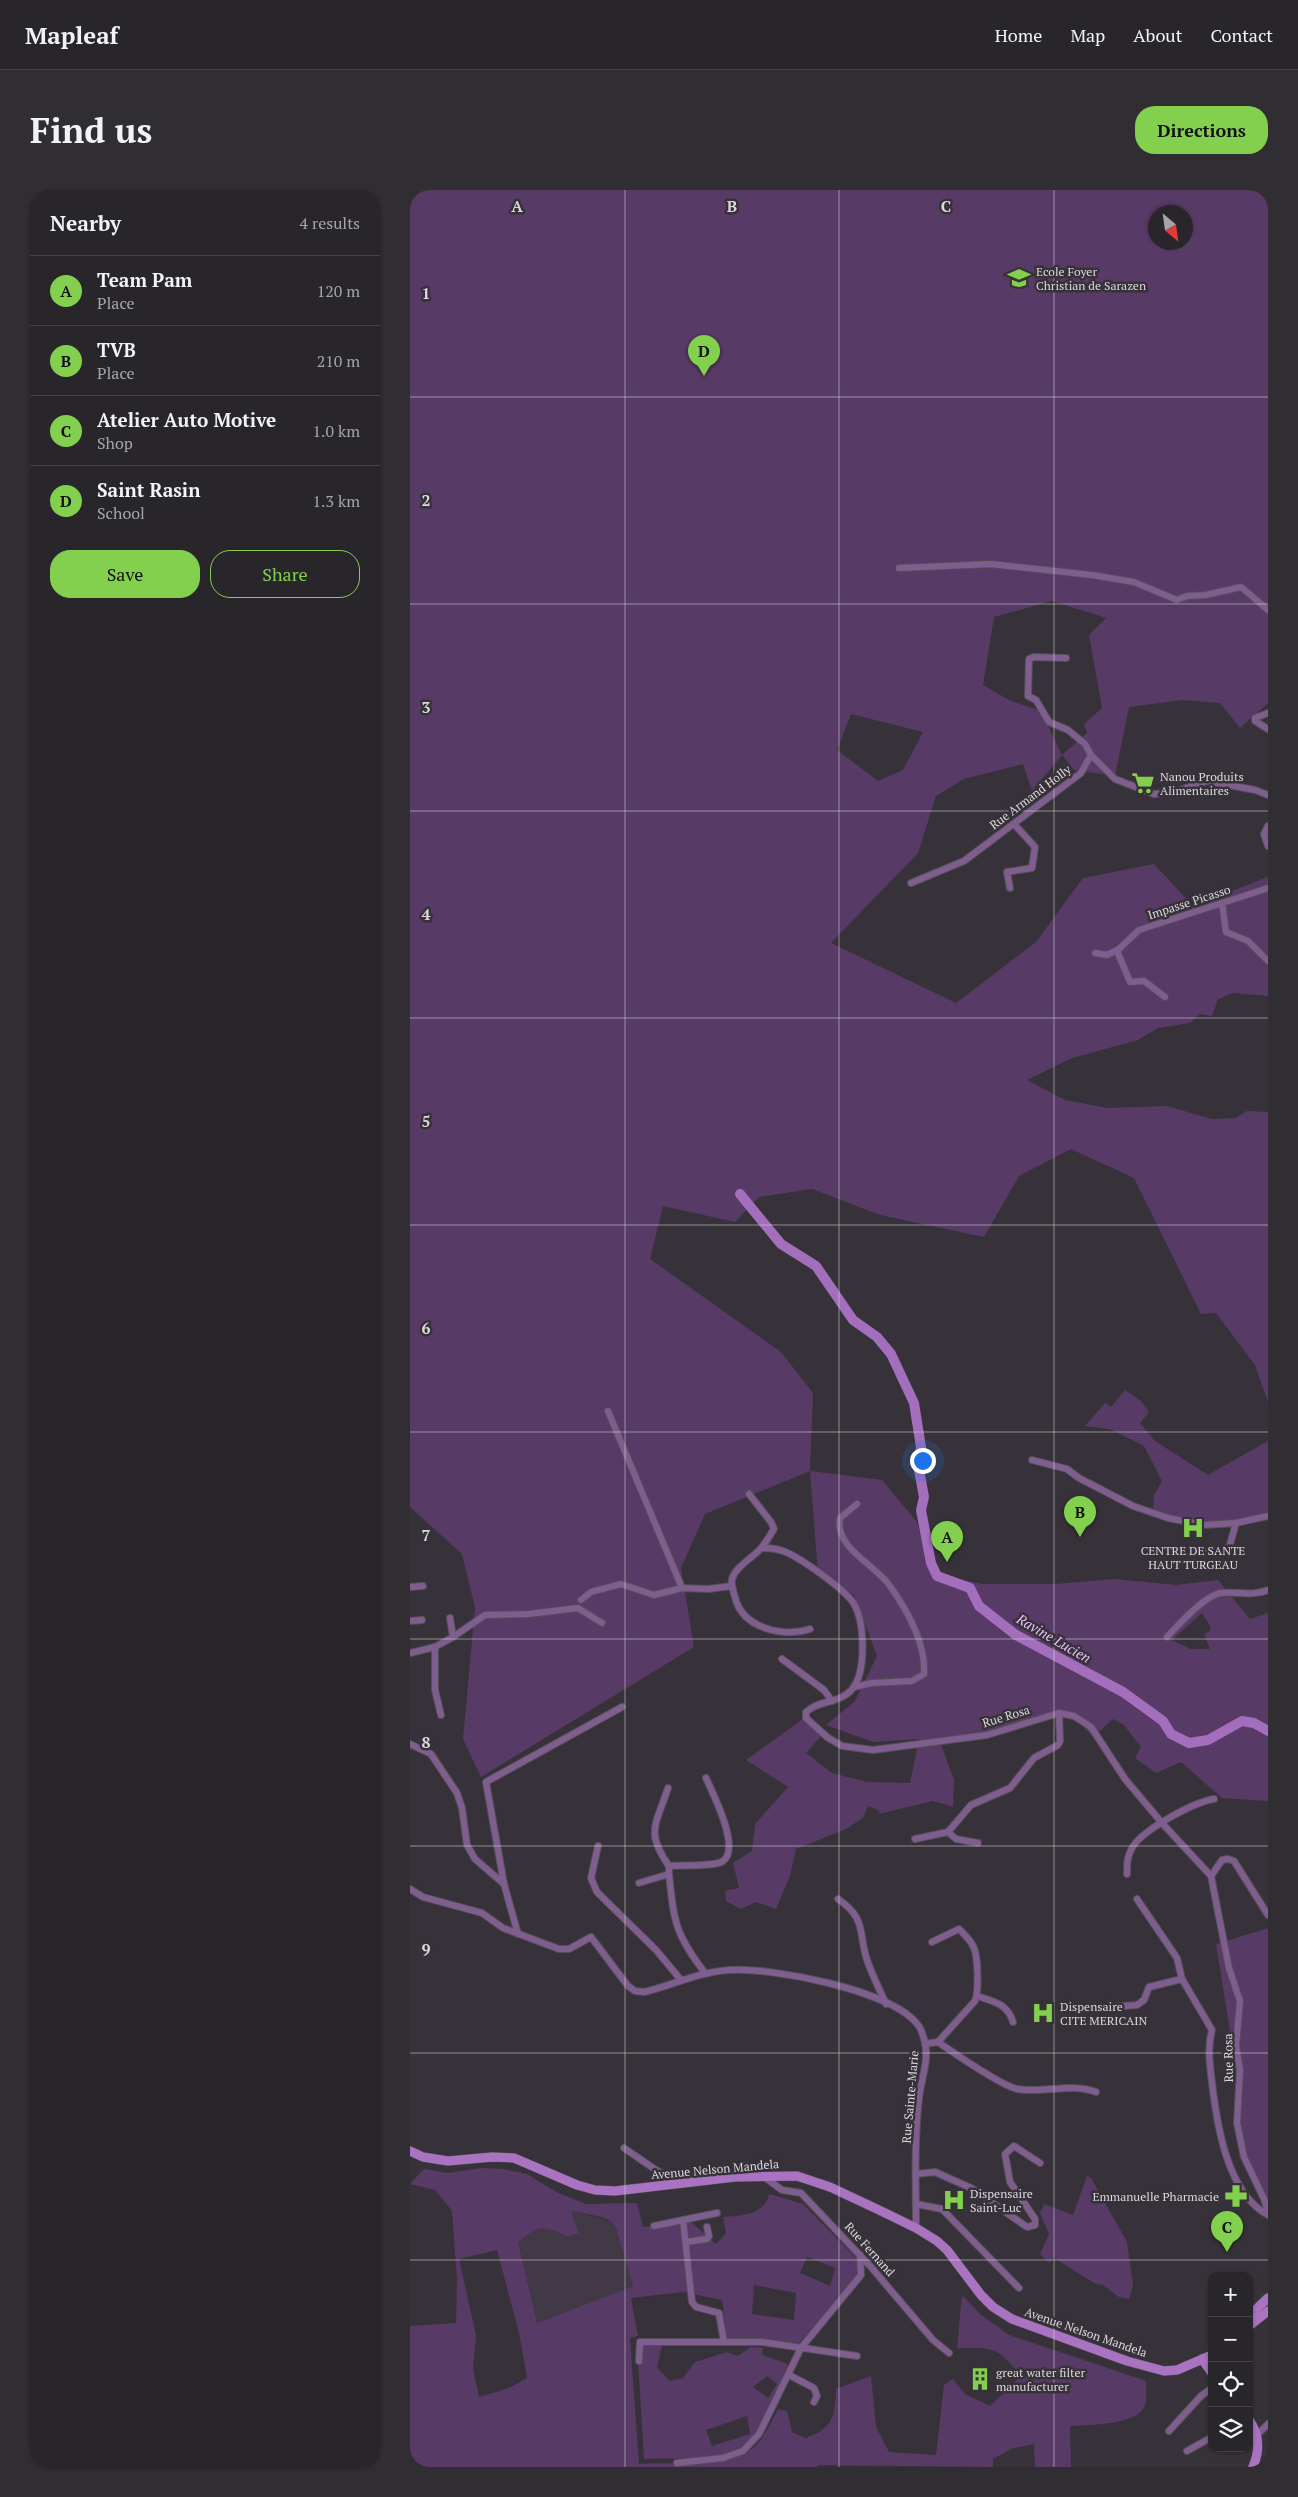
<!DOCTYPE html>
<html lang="en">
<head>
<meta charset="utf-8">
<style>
	:root { --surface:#29262b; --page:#312e33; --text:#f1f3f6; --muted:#a5a5a9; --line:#454347; --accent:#83d04e }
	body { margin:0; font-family:"PT Serif",serif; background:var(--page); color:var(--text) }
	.controls { position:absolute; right:15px; bottom:15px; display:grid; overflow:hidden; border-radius:10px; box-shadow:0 1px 4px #0004 }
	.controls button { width:45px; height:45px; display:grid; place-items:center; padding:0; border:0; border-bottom:1px solid var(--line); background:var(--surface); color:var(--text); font:25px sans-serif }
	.compass { position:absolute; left:738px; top:15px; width:45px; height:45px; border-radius:50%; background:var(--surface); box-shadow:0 1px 4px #0004; rotate:151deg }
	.you { position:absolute; left:512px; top:1270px; width:18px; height:18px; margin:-12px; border:4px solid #fff; border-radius:50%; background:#1a73e8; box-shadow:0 0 0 8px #1a73e833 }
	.badge { display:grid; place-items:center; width:32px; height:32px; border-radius:50%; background:var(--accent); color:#111; font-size:16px; font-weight:700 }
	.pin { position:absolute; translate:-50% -41px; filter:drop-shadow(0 1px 2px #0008) }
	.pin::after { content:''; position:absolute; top:26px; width:18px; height:15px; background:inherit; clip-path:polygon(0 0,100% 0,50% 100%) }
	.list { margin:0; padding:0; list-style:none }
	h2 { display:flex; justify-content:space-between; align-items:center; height:65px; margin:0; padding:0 20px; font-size:21px }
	h2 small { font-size:16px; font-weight:400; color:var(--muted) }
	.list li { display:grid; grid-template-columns:32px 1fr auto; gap:15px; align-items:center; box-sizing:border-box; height:70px; padding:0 20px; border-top:1px solid var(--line) }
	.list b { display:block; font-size:19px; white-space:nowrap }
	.list p { margin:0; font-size:16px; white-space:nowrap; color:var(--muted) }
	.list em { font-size:16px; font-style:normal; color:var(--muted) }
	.actions { display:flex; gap:10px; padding:15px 20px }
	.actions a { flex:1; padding:11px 0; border:1px solid var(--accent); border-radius:20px; text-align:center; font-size:18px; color:var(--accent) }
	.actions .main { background:var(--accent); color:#111 }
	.icon { flex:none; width:28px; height:28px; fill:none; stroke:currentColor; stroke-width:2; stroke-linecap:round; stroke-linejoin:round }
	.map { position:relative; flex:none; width:858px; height:2277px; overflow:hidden; border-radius:20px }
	header { display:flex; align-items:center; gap:30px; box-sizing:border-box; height:70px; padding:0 25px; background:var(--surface); border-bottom:1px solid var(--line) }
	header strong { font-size:24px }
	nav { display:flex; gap:28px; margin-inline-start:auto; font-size:18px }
	.intro { display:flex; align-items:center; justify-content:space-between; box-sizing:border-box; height:120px; padding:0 30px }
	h1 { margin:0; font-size:35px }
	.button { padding:12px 22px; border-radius:20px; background:var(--accent); color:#111; font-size:18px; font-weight:700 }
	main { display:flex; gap:30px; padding:0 30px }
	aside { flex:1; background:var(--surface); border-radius:20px; box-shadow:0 1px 4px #0004 }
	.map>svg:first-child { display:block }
	.built { fill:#423946 }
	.green { fill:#583a66; fill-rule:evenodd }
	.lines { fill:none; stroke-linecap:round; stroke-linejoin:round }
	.river { stroke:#a36ebc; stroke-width:10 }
	.street-casing { stroke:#555057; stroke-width:8 }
	.secondary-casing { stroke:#555057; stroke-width:10 }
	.street { stroke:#7f5e8f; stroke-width:6 }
	.secondary { stroke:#a973c2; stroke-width:9 }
	.grid { fill:none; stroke:#dbd8dd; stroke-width:1; stroke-opacity:0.55 }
	.labels { text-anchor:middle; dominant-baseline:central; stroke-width:5; stroke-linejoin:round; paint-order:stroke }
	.poi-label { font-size:12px; fill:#dbd8dd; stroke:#373239; text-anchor:start }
	.street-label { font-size:12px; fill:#dbd8dd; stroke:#373239 }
	.water-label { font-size:14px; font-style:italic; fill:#e7bdfb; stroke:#373239 }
	.grid-label { font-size:16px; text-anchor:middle; font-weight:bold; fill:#dbd8dd; stroke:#373239; stroke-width:5; stroke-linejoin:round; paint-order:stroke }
</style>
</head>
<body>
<header>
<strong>Mapleaf</strong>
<nav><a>Home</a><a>Map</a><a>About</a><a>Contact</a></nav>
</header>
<div class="intro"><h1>Find us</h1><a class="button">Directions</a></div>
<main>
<aside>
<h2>Nearby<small>4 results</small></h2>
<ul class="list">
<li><span class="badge">A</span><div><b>Team Pam</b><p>Place</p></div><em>120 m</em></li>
<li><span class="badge">B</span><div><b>TVB</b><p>Place</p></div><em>210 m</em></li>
<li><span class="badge">C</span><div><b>Atelier Auto Motive</b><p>Shop</p></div><em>1.0 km</em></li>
<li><span class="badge">D</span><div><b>Saint Rasin</b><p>School</p></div><em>1.3 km</em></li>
</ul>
<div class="actions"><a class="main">Save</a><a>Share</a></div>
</aside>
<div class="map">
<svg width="858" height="2277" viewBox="0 0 858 2277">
	<rect width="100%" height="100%" fill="#373239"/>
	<!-- built -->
	<path class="built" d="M161,2021L201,2031L206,2038L223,2096L127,2133L108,2051L123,2039L139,2038L157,2047L169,2043Z"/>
	<!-- green -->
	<g class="green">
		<path d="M0,0H858V513L830,538L810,513L772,510L719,517L705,586L664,580L652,565L622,601L613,574L554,589L526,606L508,663L421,753L546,813L626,752L673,688L744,674L783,716L858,687V806L823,803L808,809L802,826L790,824L780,833L748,838L728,850L662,868L617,890L655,910L698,918L757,916L802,929L826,928L837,921L858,922V1212L845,1175L806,1123L791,1124L724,988L661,959L609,986L574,1047L470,1025L402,999L349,1007L325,1032L253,1016L240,1069L371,1162L403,1203L400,1281L472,1290L507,1332L522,1385L573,1394H646L705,1389L766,1395L808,1390L840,1429L858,1423V1611L812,1608L771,1572L746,1583L725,1568L731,1557L714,1535L703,1529L683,1547L666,1529L644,1525L531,1554L544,1590L543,1617L523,1611L468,1624L470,1621L458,1616L453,1628L436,1639L386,1659L380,1686L366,1719L346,1712L331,1719L316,1711L315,1701L329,1698L323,1673L342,1661L345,1634L378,1597L336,1570L394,1528L411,1546L396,1563L422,1583L457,1592L500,1593L509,1549L463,1552L416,1535L445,1511L467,1466L444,1405L408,1383L400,1281L295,1324L271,1378L284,1457L71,1587L53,1549L65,1418L52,1364L0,1317ZM746,22H776V52H746ZM642,411L696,428L679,445L692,518L674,534L677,543L652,565L631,521L599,510L573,495L584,427ZM441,524L513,542L493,580L468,591L427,560ZM792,1423L800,1436V1441L794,1444L800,1459H781L762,1450Z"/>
		<path d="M715,1200L731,1211L739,1222L730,1233L745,1251L798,1285L858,1251V1324C807,1338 793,1336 743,1320L744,1305L752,1291L734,1256L700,1239L675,1236L695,1213L701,1217Z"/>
		<path d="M858,1738V2011L828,1946L829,1915L824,1866L806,1754Z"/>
		<path d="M72,1978L93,1979L117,1984L148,2003L176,2014L227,2013L233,2037L281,2032L306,2054L316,2043L313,2027C331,2026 355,2025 359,2004L393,2014L449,2071L450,2087L441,2104L423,2118L389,2153L317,2149L312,2110L273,2102L221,2108L228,2146L220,2148L229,2274C258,2272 313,2276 337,2262C352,2254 360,2234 368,2219L377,2221L382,2242L396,2248C423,2238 425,2227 426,2199L461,2186L466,2237L479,2262L526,2265L534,2195L543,2189L555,2204L580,2216L611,2186C586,2156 585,2158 547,2158L552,2105L571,2125L599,2145L736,2191C736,2198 737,2208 735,2215C730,2235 677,2235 660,2236L661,2277H625L624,2254L603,2258L583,2269V2277L408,2275L407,2277H0V2136L46,2133L47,2089L42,2021L25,2000L0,1994L14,1979L38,1983ZM161,2021L192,2027L201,2031L206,2038L223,2096L127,2133L108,2052C128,2035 134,2035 157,2047L169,2043ZM87,2060L109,2143L117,2188L99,2198L69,2207L63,2179L66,2145L49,2069ZM397,2067L425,2078L420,2096L390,2083ZM344,2095L386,2103L384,2130L342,2124Z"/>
		<path d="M677,1986L681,1988L717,2052L723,2096L719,2109L709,2107L693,2095L684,2093L644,2068L639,2073L630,2064L639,2044L630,2023L634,2014L663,2025Z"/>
		<path d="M227,2154H252L247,2178L260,2191L273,2188L285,2172L317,2162L328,2166L341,2157L353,2158L352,2165L378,2174C368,2197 354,2243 333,2257C312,2272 260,2268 234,2269ZM357,2186L367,2194L358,2208L343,2197ZM337,2226L340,2244L302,2256L296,2240Z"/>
	</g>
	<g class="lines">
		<!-- river -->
		<path class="river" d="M330,1004L371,1054L406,1076L443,1130L467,1147L481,1164L504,1213L511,1257L509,1280L514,1307L511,1320L521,1373L527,1386L560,1398L569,1416L606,1445L713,1502L753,1531L761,1544L779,1553L798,1550L832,1531L844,1533L858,1541"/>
		<defs>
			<g id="street">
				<path d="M489,378L581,374L682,385L724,392L767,410L777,406L796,405L831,397L858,420"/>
				<path d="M656,468L624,467L619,469L618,506L626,510L639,532L658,540L675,554L681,565"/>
				<path d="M858,523L845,528V531L858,539"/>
				<path d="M858,636L854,644L858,656"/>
				<path d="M501,693L554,671L671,583L681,565L705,589L744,604L761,603L797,591L845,600L858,605"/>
				<path d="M600,698L597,682L622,678L625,657L604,634"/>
				<path d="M812,713L816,742L838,751L858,771"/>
				<path d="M707,761L720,792L734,791L755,807"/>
				<path d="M685,763L697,765L709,759L729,740L858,698"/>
				<path d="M198,1221L272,1398"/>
				<path d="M622,1270L657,1279L669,1288L723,1316L758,1328L794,1335L826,1333L858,1326"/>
				<path d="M339,1304L361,1332L364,1339C360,1345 356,1353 351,1358C343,1368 326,1376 322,1389C321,1395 323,1401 325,1407C332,1438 373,1448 400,1439"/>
				<path d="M352,1358C361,1358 370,1359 378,1363C393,1370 436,1400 444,1414C455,1433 456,1481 443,1498C431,1514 408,1510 396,1522V1528L417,1547L432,1556L463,1560L577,1545L649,1523L664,1526L681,1537L715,1589L752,1633L801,1686L819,1778L830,1811L826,1856L830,1880L827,1933L834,1967L855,2011L858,2024"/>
				<path d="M786,1363L819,1358L826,1333"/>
				<path d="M0,1397L13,1396"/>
				<path d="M171,1410L181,1402L211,1394L244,1405L272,1398L298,1399L322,1396"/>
				<path d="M0,1431L12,1430"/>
				<path d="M43,1447L75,1425L118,1424L168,1418L192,1433"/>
				<path d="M757,1447C768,1435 795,1405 811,1403C829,1401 840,1407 858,1400"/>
				<path d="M25,1457V1500L31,1525"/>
				<path d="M0,1463L25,1457L43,1447L40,1428"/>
				<path d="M372,1469L414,1500L422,1511"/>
				<path d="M444,1497L462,1493L502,1491L514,1484C516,1454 497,1420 480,1396C466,1375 424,1358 430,1328L447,1314"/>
				<path d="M0,1554L21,1564L47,1603L52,1618L57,1655L65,1669L94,1694L108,1744"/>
				<path d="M258,1598C246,1635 235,1642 259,1676"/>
				<path d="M538,1642L546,1649L568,1653"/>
				<path d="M505,1649L538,1642L561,1615L600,1598L624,1568L648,1555L650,1551L649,1523"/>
				<path d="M188,1656L181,1688L187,1702L246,1760L271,1790"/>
				<path d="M259,1684V1676C271,1675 305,1677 313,1671C331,1658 303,1604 296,1588"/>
				<path d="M717,1684C717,1675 717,1666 722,1658C732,1640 784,1612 804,1609"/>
				<path d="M801,1686L812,1670L818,1669L824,1671L858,1725"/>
				<path d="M229,1693L259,1684C264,1732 265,1744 295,1783"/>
				<path d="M94,1694L76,1592L212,1517"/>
				<path d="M0,1699L13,1707L72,1723L93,1738L149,1759H159L181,1747L218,1796L225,1801L234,1802C263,1795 289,1782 319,1780C361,1777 482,1800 508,1835C512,1839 513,1847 515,1852C519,1872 511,1889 509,1908C504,1951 506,1995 506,2038"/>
				<path d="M428,1709C457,1729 448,1742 457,1770C462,1785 470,1800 476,1814"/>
				<path d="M727,1709L767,1768L772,1789L802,1840C797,1858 800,1875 802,1893C807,1935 817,2003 858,2025"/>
				<path d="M567,1806C583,1811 598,1814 603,1832"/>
				<path d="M676,1819L727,1815L734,1810L739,1797L772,1789"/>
				<path d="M528,1852C544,1863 590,1895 607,1899C634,1904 660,1892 686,1902"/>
				<path d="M515,1854L528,1852L565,1811C569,1801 568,1768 564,1758C561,1750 555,1745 549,1739L522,1752"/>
				<path d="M214,1958L246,1980L269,1993"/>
				<path d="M506,1984L525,1982L561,1998L617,2037L625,2035V2029L600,1992L595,1964L604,1956L630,1973"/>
				<path d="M353,1986L372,2000L391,2003L461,2077L523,2150L539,2163"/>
				<path d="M506,2014L532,2019L609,2098"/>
				<path d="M307,2023L273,2030L282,2112L286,2117L309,2123L314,2152"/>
				<path d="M244,2036L273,2030"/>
				<path d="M276,2052L297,2049L299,2046L297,2037"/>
				<path d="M229,2171L230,2152H352L447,2166"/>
				<path d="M379,2185L404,2198L407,2206L404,2212"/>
				<path d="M759,2241L791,2206L802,2198"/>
				<path d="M847,2245L858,2234"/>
				<path d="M777,2261L802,2247"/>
				<path d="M267,2273L313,2268L333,2261L349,2244L391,2158L451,2085L450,2065"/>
			</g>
			<g id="secondary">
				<path d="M0,1961L13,1967L38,1971L82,1967L104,1968L167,1995L185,2000L205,2001L325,1987L387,1986L420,1997L469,2020L506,2038L527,2051L537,2060L571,2105L583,2117L602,2129L717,2171L754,2181L767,2180L802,2165"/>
				<path d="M839,2126L858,2108"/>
				<path d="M839,2136L858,2121"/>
				<path d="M792,2169L802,2183"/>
				<path d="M839,2230C850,2245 850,2260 843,2277"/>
			</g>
		</defs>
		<!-- street casing -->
		<use href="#street" class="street-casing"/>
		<!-- secondary casing -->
		<use href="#secondary" class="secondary-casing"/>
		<!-- street -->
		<use href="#street" class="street"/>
		<!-- secondary -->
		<use href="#secondary" class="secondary"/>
	</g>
	<!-- grid -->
	<path class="grid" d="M215,0V2277M429,0V2277M644,0V2277M0,207H858M0,414H858M0,621H858M0,828H858M0,1035H858M0,1242H858M0,1449H858M0,1656H858M0,1863H858M0,2070H858"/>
	<!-- icons -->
	<defs>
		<symbol id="school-bare" viewBox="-9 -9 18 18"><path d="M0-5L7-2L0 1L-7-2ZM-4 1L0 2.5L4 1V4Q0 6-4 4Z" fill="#83d04e" stroke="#373239" stroke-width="2.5" paint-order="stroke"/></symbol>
		<symbol id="supermarket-bare" viewBox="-9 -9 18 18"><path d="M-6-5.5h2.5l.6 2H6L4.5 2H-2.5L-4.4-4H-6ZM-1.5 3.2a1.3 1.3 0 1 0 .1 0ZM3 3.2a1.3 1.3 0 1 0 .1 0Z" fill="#83d04e" stroke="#373239" stroke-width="2.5" paint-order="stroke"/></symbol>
		<symbol id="hospital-bare" viewBox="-9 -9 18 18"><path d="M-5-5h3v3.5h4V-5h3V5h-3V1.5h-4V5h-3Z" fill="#83d04e" stroke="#373239" stroke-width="2.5" paint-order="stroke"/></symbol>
		<symbol id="pharmacy-bare" viewBox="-9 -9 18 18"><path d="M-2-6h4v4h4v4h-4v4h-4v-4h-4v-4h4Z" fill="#83d04e" stroke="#373239" stroke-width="2.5" paint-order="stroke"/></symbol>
		<symbol id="building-bare" viewBox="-9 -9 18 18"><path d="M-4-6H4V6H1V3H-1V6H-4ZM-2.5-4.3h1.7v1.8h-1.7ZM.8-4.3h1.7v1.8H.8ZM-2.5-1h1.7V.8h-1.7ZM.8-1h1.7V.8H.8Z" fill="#83d04e" stroke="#373239" stroke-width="2.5" paint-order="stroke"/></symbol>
	</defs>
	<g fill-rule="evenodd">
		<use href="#school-bare" x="593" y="72" width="32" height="32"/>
		<use href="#supermarket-bare" x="717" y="577" width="32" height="32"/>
		<use href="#hospital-bare" x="767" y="1322" width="32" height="32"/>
		<use href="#hospital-bare" x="617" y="1807" width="32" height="32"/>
		<use href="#pharmacy-bare" x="810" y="1990" width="32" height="32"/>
		<use href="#hospital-bare" x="528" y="1994" width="32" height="32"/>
		<use href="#building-bare" x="554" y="2173" width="32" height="32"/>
	</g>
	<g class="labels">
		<!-- poi labels -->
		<g class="poi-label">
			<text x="626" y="81">Ecole Foyer<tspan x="626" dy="14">Christian de Sarazen</tspan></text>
			<text x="750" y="586">Nanou Produits<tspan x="750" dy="14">Alimentaires</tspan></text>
			<text x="783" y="1360" text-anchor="middle">CENTRE DE SANTE<tspan x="783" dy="14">HAUT TURGEAU</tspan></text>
			<text x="650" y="1816">Dispensaire<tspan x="650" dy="14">CITE MERICAIN</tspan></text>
			<text x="560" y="2003">Dispensaire<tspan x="560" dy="14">Saint-Luc</tspan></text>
			<text x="809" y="2006" text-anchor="end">Emmanuelle Pharmacie</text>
			<text x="586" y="2182">great water filter<tspan x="586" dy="14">manufacturer</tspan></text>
		</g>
		<!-- street labels -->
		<g class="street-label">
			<text transform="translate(620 607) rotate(-37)">Rue Armand Holly</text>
			<text transform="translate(779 712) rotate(-18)">Impasse Picasso</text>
			<text transform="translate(596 1526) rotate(-17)">Rue Rosa</text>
			<text transform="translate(818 1868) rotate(-91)">Rue Rosa</text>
			<text transform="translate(500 1907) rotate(-85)">Rue Sainte-Marie</text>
			<text transform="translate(305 1979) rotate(-5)">Avenue Nelson Mandela</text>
			<text transform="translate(460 2059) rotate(48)">Rue Fernand</text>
			<text transform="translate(676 2142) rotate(19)">Avenue Nelson Mandela</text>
		</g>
		<!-- water labels -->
		<g class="water-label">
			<text transform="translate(644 1448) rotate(30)">Ravine Lucien</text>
		</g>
	</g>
	<g class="grid-label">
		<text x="107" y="22">A</text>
		<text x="322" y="22">B</text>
		<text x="536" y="22">C</text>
		<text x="16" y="109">1</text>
		<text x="16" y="316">2</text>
		<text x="16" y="523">3</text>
		<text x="16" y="730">4</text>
		<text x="16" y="937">5</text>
		<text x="16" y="1144">6</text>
		<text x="16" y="1351">7</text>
		<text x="16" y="1558">8</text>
		<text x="16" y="1765">9</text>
	</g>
</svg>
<div class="controls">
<button>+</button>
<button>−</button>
<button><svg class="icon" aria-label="locate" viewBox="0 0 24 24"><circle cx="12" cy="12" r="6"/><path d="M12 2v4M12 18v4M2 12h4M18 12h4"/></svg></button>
<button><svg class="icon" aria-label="layers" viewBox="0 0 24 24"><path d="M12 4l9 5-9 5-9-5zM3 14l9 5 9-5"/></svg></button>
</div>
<svg class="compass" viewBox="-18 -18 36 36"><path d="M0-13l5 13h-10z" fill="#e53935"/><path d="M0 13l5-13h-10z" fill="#a5a5a9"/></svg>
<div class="you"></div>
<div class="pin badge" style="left:537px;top:1372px">A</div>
<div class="pin badge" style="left:670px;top:1347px">B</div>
<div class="pin badge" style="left:817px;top:2062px">C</div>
<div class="pin badge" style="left:294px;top:186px">D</div>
</div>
</main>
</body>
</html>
